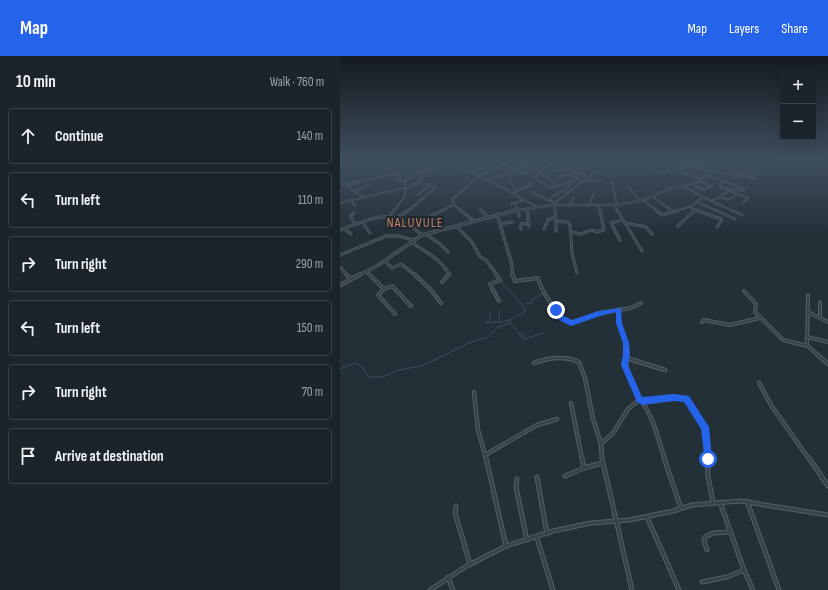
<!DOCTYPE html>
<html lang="en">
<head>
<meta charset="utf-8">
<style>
	:root { --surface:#1b242a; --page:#283036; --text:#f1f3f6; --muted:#a0a4a8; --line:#394147; --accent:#2563eb }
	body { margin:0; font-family:"Sofia Sans Condensed",sans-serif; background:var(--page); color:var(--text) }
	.controls { position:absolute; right:12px; top:12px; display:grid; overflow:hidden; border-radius:4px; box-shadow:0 4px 16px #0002 }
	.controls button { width:36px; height:36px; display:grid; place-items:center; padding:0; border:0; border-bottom:1px solid var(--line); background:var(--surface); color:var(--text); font:20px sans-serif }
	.stop { position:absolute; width:12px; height:12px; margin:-9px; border:3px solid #2563eb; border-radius:50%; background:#fff }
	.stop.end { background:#2563eb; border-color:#fff; box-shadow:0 1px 4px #0008 }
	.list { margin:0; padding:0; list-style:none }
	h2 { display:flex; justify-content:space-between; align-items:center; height:52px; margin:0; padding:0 16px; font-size:17px }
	h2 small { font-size:13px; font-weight:400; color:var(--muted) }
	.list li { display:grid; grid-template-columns:26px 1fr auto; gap:12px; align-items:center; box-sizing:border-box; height:56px; margin:0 8px 8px; padding:0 8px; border:1px solid var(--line); border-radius:4px }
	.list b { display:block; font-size:15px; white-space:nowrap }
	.list em { font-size:13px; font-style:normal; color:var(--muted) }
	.icon { flex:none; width:22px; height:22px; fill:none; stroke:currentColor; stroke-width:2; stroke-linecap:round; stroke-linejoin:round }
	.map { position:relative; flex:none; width:488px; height:534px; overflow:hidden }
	header { display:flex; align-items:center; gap:24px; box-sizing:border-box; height:56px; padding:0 20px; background:var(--accent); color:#fff }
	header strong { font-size:19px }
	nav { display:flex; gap:22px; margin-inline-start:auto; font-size:14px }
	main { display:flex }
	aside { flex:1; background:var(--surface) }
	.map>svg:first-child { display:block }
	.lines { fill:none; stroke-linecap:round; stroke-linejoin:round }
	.stream { stroke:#394f5e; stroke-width:1 }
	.minor-far4-casing { stroke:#556066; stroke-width:2 }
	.minor-far3-casing { stroke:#556066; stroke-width:3 }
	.minor-far2-casing { stroke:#556066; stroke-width:4 }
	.minor-far1-casing { stroke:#556066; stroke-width:4.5 }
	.minor-casing { stroke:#556066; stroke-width:5 }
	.tertiary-far2-casing { stroke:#556066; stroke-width:2.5 }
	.tertiary-far1-casing { stroke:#556066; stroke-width:3.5 }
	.tertiary-casing { stroke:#556066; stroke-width:4.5 }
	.minor-far4 { stroke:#374249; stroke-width:1 }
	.minor-far3 { stroke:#374249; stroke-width:1.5 }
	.minor-far2 { stroke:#374249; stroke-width:2 }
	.minor-far1 { stroke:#374249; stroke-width:2.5 }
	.minor { stroke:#374249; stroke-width:3 }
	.tertiary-far2 { stroke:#374249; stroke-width:1.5 }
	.tertiary-far1 { stroke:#374249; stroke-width:2 }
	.tertiary { stroke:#374249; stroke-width:2.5 }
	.route { fill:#2563eb }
	.labels { text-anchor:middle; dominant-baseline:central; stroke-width:4; stroke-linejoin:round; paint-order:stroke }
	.far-quarter-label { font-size:14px; letter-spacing:1px; fill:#ca7f67; stroke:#1c272d }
</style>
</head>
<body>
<header>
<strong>Map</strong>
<nav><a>Map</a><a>Layers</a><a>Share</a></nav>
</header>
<main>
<aside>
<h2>10 min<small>Walk · 760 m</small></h2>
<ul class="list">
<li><svg class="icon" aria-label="ahead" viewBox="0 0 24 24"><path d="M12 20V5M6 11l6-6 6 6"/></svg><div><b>Continue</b></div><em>140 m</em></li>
<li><svg class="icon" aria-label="left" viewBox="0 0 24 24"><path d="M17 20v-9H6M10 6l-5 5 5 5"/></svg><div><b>Turn left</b></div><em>110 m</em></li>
<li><svg class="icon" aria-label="right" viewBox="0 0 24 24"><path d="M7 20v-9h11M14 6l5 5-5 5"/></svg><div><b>Turn right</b></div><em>290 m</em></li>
<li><svg class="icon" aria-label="left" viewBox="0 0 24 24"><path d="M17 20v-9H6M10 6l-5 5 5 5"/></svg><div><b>Turn left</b></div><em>150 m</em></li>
<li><svg class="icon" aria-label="right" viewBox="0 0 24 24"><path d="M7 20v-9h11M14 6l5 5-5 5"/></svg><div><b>Turn right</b></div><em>70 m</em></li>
<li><svg class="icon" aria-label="arrive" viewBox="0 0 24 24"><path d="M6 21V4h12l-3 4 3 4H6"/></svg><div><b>Arrive at destination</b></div></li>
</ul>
</aside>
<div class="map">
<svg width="488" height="534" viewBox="0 0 488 534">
	<rect width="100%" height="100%" fill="#243038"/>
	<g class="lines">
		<!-- stream -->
		<g class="stream">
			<path d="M160,224C168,234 179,244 186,255L170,264L159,267V257L162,254"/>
			<path d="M185,248L192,247V244L203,237"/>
			<path d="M150,258V263L146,267L158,266"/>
			<path d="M169,265L184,284"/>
			<path d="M178,277L183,278L185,283L203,277"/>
			<path d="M0,313L15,307L21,310L29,321H43L59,314L82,310L131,286L148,281L158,271L170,267"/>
		</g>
		<defs>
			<g id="minor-far4">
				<path d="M31,104C39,112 43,104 49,119"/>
				<path d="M172,104L201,115L217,104"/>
				<path d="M323,104L314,115L325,117L336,107L367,115"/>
				<path d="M344,104L370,108"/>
				<path d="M356,104L370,106"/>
				<path d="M374,104L426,115"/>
				<path d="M419,104L430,108"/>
				<path d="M328,105L335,107"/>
				<path d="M341,106L368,113"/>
				<path d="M181,108L187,104"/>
				<path d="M186,110L177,114L187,118"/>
				<path d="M191,111L202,104"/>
				<path d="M228,111L248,122L246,123"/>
				<path d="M123,112L147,124L177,114L165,109"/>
				<path d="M343,112L339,115L362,123"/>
				<path d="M221,113L246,106"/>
				<path d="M368,114L415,123"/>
				<path d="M201,115L196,119V122L211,132L237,123"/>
				<path d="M134,116L158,104"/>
				<path d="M393,116L416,122"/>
				<path d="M171,117L169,124L177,135L173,137"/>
				<path d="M392,118L395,115L417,119L422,118"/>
				<path d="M196,119L221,113L242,125"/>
				<path d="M202,119L218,129"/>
				<path d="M365,119L405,133L401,135L386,132"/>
				<path d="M219,121L229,118"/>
				<path d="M248,122L255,116"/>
				<path d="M65,125L87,113L92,114"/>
				<path d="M0,126L23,141"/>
				<path d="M152,126L197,151"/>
				<path d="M272,126L277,149"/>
				<path d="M5,128L18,124"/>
				<path d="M351,128L364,134L372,130L359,125"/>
				<path d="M8,130L25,124L59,118L56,123L65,125V140L54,155"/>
				<path d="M288,130L300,145"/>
				<path d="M65,134L77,126"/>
				<path d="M15,135L29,129"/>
				<path d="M177,135L190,129L191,127"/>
				<path d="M191,136L208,144"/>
				<path d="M398,138L408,142L403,147"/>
				<path d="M78,139L89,129"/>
				<path d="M312,140L332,155"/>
				<path d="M363,141L393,155"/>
				<path d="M380,141L389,135"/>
				<path d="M10,144L15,150"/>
				<path d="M303,144L317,155"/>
				<path d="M372,145L380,141L388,144L398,138L379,130L383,126"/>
				<path d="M215,146L208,144L231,129L226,127"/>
				<path d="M357,146L377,155"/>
				<path d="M0,147L63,132"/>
				<path d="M171,148L185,144"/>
				<path d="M176,149L178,155"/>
				<path d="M212,149L243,125L260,124"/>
				<path d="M274,149L278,155"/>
				<path d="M214,150L215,155"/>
				<path d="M229,150L234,141"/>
				<path d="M248,150L254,137"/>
				<path d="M258,150L260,155"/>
				<path d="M350,151L358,155"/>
				<path d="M187,152V155"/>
				<path d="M140,153L142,155"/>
				<path d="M68,155L96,131L77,126L93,113L110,107"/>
				<path d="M101,155L113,149"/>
				<path d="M122,155L114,149L113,143L138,121L172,104"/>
				<path d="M336,155L352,150L363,141L343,130"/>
				<path d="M354,155L355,154"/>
			</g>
			<g id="minor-far3">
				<path d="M120,154L134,165"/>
				<path d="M141,154L147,160"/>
				<path d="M178,154L179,160"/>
				<path d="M187,154L189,170"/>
				<path d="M215,154L216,165L228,166L230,169L232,197L237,217"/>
				<path d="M277,154L302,195"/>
				<path d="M316,154L322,159L333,156"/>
				<path d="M330,154L333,156L339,154"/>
				<path d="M356,154L381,163L382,164L377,171"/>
				<path d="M375,154L395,163"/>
				<path d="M391,154L402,159"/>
				<path d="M14,157L10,160L16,169"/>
				<path d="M157,158L171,205L173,219"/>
				<path d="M50,160L54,154"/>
				<path d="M57,162L69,154"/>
				<path d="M216,166V175"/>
				<path d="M23,167L30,177"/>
				<path d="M285,167L306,171L312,178"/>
				<path d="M160,168L172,166"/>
				<path d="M71,170L103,154"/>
				<path d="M116,170L132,186L140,201L146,204L157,219"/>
				<path d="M338,170L355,154"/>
				<path d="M5,173L11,178"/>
				<path d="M181,173V168L189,167"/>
				<path d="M204,173L208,164L215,161"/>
				<path d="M0,174C37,161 49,150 82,179"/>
				<path d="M231,176L241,178L252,174L257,176L264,174L260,154"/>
				<path d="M85,178L100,188L108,196"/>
				<path d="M280,184L271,167L283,164"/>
				<path d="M71,186C84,195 103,204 109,219"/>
				<path d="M0,199L46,180H58L74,184"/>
				<path d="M45,205L52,212L61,208L75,219"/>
				<path d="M0,211L7,219"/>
				<path d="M27,216L30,219"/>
			</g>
			<g id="minor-far2">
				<path d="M6,218L11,223"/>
				<path d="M29,218L44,233L38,239L55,258"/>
				<path d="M74,218L90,233L101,247"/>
				<path d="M156,218L160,224L150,228L159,245"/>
				<path d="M172,218L175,225L198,222C201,234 219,264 231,267L259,257L291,252L301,247"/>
				<path d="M102,226L109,218"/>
				<path d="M44,233L52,230L71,250"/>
				<path d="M404,235L416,248L415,256L443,284L468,290L479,300"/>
				<path d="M480,246V261"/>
				<path d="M279,253V267L286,287L287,300"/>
				<path d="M468,256L488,266"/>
				<path d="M362,266L364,264L390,269L420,262"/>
				<path d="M467,281L488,286"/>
				<path d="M467,289L468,239"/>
			</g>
			<g id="minor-far1">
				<path d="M287,299C282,323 302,341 311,362C317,375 320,390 325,403"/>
				<path d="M478,299L488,308"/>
				<path d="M286,302L325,314"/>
				<path d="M194,307C209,302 224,299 239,306L245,322L253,363L261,388L262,403"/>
				<path d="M419,327L431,349L469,403"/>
				<path d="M134,336L138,374L145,399"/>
				<path d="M302,345L333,341L345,343L349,346L365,371L367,403"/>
				<path d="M231,347L242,403"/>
				<path d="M261,388L273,377L288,353L300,343"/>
				<path d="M146,403L145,399L197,369L217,363"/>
			</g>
			<g id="minor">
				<path d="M146,402L166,490"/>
				<path d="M242,402L244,412L262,407"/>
				<path d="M262,402L292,534"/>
				<path d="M324,402L341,452"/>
				<path d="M367,402L368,420L373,446"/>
				<path d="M469,402L488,430"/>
				<path d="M225,420L244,412"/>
				<path d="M197,421L207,478"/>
				<path d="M177,423L176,431L187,484"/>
				<path d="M407,445L439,534"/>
				<path d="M380,446L404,514L413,534"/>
				<path d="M116,450L115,457L130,508"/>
				<path d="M307,461L339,534"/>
				<path d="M197,482L213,534"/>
				<path d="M367,494L364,485L365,481L373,477L390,476"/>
				<path d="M108,521L113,534"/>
				<path d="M362,526L387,521L404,514"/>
				<path d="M90,534L125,511L166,490L213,475L251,467L289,464L333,455L352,449L400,445L488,459"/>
			</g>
			<path id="tertiary-far2" d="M172,155L212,149H274L300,145L330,133L358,126L365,119L371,104"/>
			<path id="tertiary-far1" d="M19,219L37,210L82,179L177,154"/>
			<path id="tertiary" d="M0,229L21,218"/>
		</defs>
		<!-- minor-far4 casing -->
		<use href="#minor-far4" class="minor-far4-casing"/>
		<!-- minor-far3 casing -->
		<use href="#minor-far3" class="minor-far3-casing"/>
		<!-- minor-far2 casing -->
		<use href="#minor-far2" class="minor-far2-casing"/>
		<!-- minor-far1 casing -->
		<use href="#minor-far1" class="minor-far1-casing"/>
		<!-- minor casing -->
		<use href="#minor" class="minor-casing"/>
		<!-- tertiary-far2 casing -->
		<use href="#tertiary-far2" class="tertiary-far2-casing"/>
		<!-- tertiary-far1 casing -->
		<use href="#tertiary-far1" class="tertiary-far1-casing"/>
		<!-- tertiary casing -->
		<use href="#tertiary" class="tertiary-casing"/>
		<!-- minor-far4 -->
		<use href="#minor-far4" class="minor-far4"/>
		<!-- minor-far3 -->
		<use href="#minor-far3" class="minor-far3"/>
		<!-- minor-far2 -->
		<use href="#minor-far2" class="minor-far2"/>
		<!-- minor-far1 -->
		<use href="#minor-far1" class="minor-far1"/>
		<!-- minor -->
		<use href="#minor" class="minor"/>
		<!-- tertiary-far2 -->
		<use href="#tertiary-far2" class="tertiary-far2"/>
		<!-- tertiary-far1 -->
		<use href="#tertiary-far1" class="tertiary-far1"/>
		<!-- tertiary -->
		<use href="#tertiary" class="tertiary"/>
	</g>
	<!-- sky -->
	<linearGradient id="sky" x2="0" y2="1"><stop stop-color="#141a1f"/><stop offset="0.58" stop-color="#3f4e5e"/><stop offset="1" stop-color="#3f4e5e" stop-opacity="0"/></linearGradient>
	<rect width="488" height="179" fill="url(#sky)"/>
	<!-- route -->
	<path class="route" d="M216,251L218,252L224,260L232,264L259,255L281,252L282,267L289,287L290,299L288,309L302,341L334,338L349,340L369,371L372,403L371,406L368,407L365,406L361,373L344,346L334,345L302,349L297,346L281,309L283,299V287L276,267V256L260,260L231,270L219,264L213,254Z"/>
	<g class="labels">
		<!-- far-quarter labels -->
		<g class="far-quarter-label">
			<text x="75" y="166">NALUVULE</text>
		</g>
	</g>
</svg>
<div class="controls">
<button>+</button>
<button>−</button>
</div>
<div class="stop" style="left:368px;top:403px"></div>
<div class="stop end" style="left:216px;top:254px"></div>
</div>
</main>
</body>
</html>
